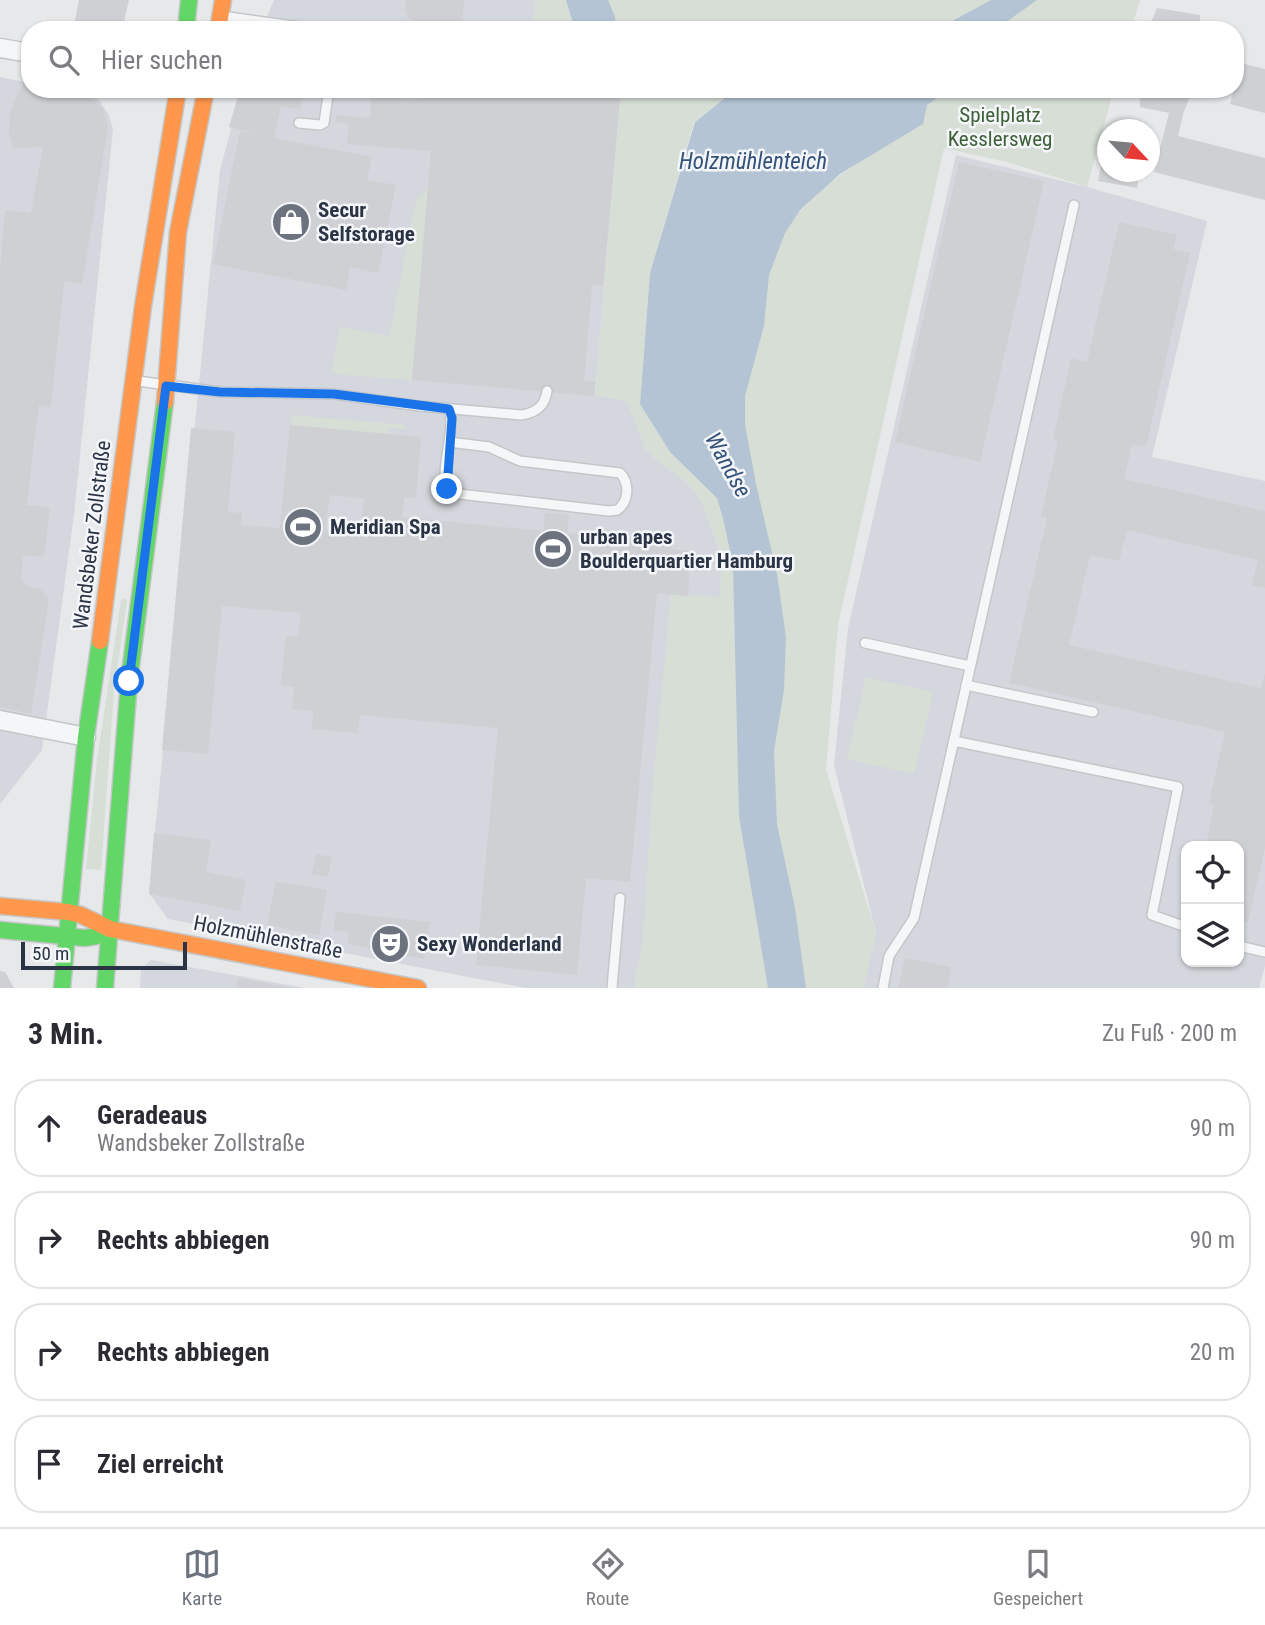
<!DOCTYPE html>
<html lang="de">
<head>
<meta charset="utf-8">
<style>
	:root { --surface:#fff; --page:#f7f7f7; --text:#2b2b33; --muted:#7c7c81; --line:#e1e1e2; --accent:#6c737f }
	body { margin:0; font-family:"Roboto Condensed",sans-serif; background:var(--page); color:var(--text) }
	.controls { position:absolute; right:21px; bottom:21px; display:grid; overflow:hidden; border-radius:14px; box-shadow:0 2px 5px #0004 }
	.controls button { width:63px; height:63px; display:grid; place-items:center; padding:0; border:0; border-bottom:2px solid var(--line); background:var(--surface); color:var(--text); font:35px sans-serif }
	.compass { position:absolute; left:1097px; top:119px; width:63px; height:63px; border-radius:50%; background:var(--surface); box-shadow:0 2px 5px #0004; rotate:116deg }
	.scale { position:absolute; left:21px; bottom:18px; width:166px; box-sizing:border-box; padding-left:7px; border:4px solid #2b3445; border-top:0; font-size:19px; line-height:24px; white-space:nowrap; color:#2b3445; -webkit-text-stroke:5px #f4f6f9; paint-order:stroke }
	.stop { position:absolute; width:21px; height:21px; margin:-16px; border:5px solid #1a73e8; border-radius:50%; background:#fff }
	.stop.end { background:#1a73e8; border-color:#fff; box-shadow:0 2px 7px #0008 }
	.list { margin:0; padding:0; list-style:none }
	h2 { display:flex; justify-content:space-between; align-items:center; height:91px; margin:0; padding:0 28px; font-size:30px }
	h2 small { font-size:23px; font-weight:400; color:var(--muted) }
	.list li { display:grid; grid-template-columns:46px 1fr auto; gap:21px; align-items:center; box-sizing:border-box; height:98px; margin:0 14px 14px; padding:0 14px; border:2px solid var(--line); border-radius:28px }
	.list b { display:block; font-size:26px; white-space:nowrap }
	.list p { margin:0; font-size:23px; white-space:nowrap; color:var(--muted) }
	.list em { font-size:23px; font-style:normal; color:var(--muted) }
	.icon { flex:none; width:38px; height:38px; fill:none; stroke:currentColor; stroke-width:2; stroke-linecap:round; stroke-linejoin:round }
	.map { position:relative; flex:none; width:1265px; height:988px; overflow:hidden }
	.search { position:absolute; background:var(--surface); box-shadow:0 2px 5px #0004; left:21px; right:21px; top:21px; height:77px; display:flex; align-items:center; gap:18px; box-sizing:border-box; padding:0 24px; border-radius:28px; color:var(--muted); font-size:26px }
	.sheet { height:539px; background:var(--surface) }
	nav { display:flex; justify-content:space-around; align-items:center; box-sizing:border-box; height:98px; border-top:2px solid var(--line); background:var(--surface); font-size:19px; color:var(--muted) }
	nav a { display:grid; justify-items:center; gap:4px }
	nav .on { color:var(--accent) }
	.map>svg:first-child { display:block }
	.built { fill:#d4d7dd; fill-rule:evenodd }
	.green { fill:#d6ded6 }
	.water { fill:#b4c4d5 }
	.building { fill:#ced0d3; fill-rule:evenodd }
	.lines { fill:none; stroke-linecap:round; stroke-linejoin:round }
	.lane-casing { stroke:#c4c6c8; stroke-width:12 }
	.street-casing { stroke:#c4c6c8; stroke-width:21 }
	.fast-casing { stroke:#c4c6c8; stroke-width:19 }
	.slow-casing { stroke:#c4c6c8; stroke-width:19 }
	.lane { stroke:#f5f6f7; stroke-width:9 }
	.street { stroke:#f5f6f7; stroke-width:18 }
	.fast { stroke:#63d668; stroke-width:16 }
	.slow { stroke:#ff974d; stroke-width:16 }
	.route { stroke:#1a73e8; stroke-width:9 }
	.labels { text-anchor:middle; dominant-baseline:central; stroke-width:5; stroke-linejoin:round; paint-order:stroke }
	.park-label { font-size:21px; fill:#3f6138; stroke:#f4f6f9 }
	.poi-label { font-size:21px; font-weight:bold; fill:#2b3445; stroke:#f4f6f9; text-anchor:start }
	.street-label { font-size:21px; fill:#2b3445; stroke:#f4f6f9 }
	.water-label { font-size:23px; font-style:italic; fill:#34527a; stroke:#f4f6f9 }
</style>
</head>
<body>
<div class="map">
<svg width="1265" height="988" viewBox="0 0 1265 988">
	<rect width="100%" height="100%" fill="#e6e8ea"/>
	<!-- built -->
	<g class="built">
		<path d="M274,0H536L532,30H261Z"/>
		<path d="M0,77L30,83V89H65L89,94L99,100L109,115L113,129L74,515L42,750L0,804Z"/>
		<path d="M242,89H621L595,395L627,401L646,449L661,464L686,481L702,502L722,558L720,598L671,595L643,942L634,988H526L168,919L149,893L220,170Z"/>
		<path d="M956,155L1087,187L1207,221L1152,457L1265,481V966L1259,988H863L876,933L834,765L848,628ZM1186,846H1239V962H1186Z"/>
		<path d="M151,960L305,988H140L141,969Z"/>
	</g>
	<!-- green -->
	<g class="green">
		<path d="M536,0H1140L1131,30H532Z"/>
		<path d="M621,89H736L694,122L650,273L640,404L670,452L756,484C750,456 740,424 745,395C749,372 758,350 763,328C767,311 765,293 769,275C785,196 861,162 923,124L927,89H1114L1087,187L1007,162L944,148L838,625L826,770L876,933L863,988H634L643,942L652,794L671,594L720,597L722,558L702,502L686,481L661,464L646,449L627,401L595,395Z"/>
		<path d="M428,187L412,380L331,374L340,327L389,336L416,201Z"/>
		<path d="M292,415L405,425V429L389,428L388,434L291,425Z"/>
		<path d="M124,598L127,601L114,690L101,870L86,869L97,760L121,600Z"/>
		<path d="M866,677L933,692L914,774L847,759Z"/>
	</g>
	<!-- water -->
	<g class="water">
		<path d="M566,0H608L615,17L616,30H575Z"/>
		<path d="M991,0H1037L995,30H928L945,25Z"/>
		<path d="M736,89H949L927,105L923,124L840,174L801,209L785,233L769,275L764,326L745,396V424L756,484L777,574L786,637L784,690L774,751L777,824L795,908L806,988H768L739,816L733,565L723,518L717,498L670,452L640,404L650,273L695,122Z"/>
	</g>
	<!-- building -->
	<g class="building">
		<path d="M79,0H129L122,30H73Z"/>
		<path d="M406,0H464L462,30H423V26L408,18L405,11Z"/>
		<path d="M1157,8L1200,15V30H1148Z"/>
		<path d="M1241,63L1265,69V113L1230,104Z"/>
		<path d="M24,83L30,85V89H41L64,98L79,95L93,100L103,109L108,127L82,284L64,281L51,407L39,405L34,441L27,505L50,507L44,557L23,555L21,579L28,587L40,589L49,599L31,714L0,707V270L5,210L31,213L43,147L13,148L9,132L10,115L15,99Z"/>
		<path d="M240,89H303L301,109L281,107L274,138L372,157L367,180L396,185L378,273L350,267L346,290L213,264L240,131L262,135L229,127Z"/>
		<path d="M418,89H621L603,286L592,285L584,381L595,382L594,396L412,380L431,151L347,144L349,124L336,122V115L370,118L371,96L417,100Z"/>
		<path d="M1139,89H1193L1183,114L1178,136L1265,158V200L1154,172L1169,113L1140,107Z"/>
		<path d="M1105,145L1107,146V172H1140L1137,188L1098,181Z"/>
		<path d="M959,162L1044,181L980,462L895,442Z"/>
		<path d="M1119,222L1177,235L1173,249L1190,253L1146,447L1132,444L1124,479L1265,511V588L1252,585L1258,560L1127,530L1119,561L1090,555L1069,645L1261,688L1265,673V848L1248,922L1239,920V846H1206L1214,804L1209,803L1225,732L1009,683L1047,518L1041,516L1058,441L1053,440L1071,358L1087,362Z"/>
		<path d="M290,425L421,437L416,498L404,497L402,517L543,531L545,513L569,515L567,533L672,543L671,549L690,551L688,596L657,593L630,882L586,878L577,975L476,965L498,728L360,715L358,733L312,729L313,711L292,709L294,687L281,685L286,636L298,637L301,613L222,606L208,754L162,750L191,428L235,432L228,512L242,513L241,525L280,528ZM330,495L364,499L360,533L325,529Z"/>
		<path d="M154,833L211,840L206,872L246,880L240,911L149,894Z"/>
		<path d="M316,854L332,857L328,877L312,874Z"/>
		<path d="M276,881L327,890L319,935L267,925Z"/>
		<path d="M336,912L430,922L424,959L348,944L349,932L334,930Z"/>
		<path d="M905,958L951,967L947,988H898Z"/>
		<path d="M0,971L5,972L14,988H0Z"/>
		<path d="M238,978L288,987V988H237Z"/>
	</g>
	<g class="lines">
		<defs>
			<g id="lane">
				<path d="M222,16L322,30"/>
				<path d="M299,123L320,125L324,123L329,89"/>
				<path d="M137,381L220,392L334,394L419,406L521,415C536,413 545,406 547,391"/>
				<path d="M449,409C457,432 436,475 450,493L609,511L617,510C629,502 630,483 620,473L520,461L489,447L449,442"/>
				<path d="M865,643L970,666"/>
				<path d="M966,685L1093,712"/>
				<path d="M954,741L1178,787L1152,915L1186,927"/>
				<path d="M1239,946L1265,952"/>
				<path d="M612,988L620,898"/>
				<path d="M883,988L889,956L914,918L1074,205"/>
			</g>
			<g id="street">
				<path d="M0,48L30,53"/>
				<path d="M0,720L86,737"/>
			</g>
			<g id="fast">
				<path d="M186,30L189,0"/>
				<path d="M0,930L85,938L97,936L110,929"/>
				<path d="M62,988L86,737L100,641"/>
				<path d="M105,988L129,681L165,402"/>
			</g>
			<g id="slow">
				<path d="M218,30L223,0"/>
				<path d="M165,402L178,232L206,89"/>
				<path d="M100,641L143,306L178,89"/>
				<path d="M0,906L68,912L81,915L110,929L418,988"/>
			</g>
		</defs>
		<!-- lane casing -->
		<use href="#lane" class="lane-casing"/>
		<!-- street casing -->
		<use href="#street" class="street-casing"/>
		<!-- fast casing -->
		<use href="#fast" class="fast-casing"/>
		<!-- slow casing -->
		<use href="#slow" class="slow-casing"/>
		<!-- lane -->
		<use href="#lane" class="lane"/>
		<!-- street -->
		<use href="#street" class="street"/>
		<!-- fast -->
		<use href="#fast" class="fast"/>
		<!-- slow -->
		<use href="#slow" class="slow"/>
	</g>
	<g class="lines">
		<!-- route -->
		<path class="route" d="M129,681L166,386L220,392L334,394L449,409L452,418L447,489"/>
	</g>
	<!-- icons -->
	<defs>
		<symbol id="shop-disc" viewBox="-11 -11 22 22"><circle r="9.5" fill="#6c737f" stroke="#f4f6f9"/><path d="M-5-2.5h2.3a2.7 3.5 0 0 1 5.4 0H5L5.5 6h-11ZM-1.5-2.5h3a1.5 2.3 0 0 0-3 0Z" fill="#fff"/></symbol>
		<symbol id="stadium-disc" viewBox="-11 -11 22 22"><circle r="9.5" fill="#6c737f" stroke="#f4f6f9"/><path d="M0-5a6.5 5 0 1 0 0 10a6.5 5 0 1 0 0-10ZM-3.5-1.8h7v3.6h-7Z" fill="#fff"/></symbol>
		<symbol id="theatre-disc" viewBox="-11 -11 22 22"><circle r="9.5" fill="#6c737f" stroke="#f4f6f9"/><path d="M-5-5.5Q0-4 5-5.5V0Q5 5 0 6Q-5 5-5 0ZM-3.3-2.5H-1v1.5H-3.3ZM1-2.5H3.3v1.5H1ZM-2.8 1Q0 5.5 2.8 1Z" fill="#fff"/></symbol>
	</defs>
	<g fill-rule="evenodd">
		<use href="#shop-disc" x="269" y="200" width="44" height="44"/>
		<use href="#stadium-disc" x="281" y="505" width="44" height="44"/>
		<use href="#stadium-disc" x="531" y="527" width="44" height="44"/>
		<use href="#theatre-disc" x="368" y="922" width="44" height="44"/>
	</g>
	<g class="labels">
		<!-- park labels -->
		<g class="park-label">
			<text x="1000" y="115">Spielplatz<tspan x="1000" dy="24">Kesslersweg</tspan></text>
		</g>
		<!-- poi labels -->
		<g class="poi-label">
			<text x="318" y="210">Secur<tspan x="318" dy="24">Selfstorage</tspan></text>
			<text x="330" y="527">Meridian Spa</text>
			<text x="580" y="537">urban apes<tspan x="580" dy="24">Boulderquartier Hamburg</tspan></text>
			<text x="417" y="944">Sexy Wonderland</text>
		</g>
		<!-- street labels -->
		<g class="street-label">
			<text transform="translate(92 535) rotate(-83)">Wandsbeker Zollstraße</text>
			<text transform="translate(268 937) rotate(11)">Holzmühlenstraße</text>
		</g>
		<!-- water labels -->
		<g class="water-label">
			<text x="753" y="161">Holzmühlenteich</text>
			<text transform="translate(728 465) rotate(61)">Wandse</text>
		</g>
	</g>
</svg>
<div class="controls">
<button><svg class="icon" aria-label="locate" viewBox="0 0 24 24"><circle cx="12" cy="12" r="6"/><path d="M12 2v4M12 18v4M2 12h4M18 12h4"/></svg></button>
<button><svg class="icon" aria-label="layers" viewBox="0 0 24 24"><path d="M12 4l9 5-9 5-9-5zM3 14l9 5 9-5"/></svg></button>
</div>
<svg class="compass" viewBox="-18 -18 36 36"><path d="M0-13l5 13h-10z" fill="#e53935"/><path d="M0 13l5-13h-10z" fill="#7c7c81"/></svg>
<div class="scale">50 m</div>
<div class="stop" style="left:129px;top:681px"></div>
<div class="stop end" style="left:447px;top:489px"></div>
<div class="search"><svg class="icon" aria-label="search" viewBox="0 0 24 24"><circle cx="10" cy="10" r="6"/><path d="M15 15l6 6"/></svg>Hier suchen</div>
</div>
<section class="sheet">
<h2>3 Min.<small>Zu Fuß · 200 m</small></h2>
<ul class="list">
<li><svg class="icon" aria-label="ahead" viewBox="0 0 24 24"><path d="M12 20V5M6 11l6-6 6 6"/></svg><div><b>Geradeaus</b><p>Wandsbeker Zollstraße</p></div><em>90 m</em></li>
<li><svg class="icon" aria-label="right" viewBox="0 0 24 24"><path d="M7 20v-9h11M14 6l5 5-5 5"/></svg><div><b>Rechts abbiegen</b></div><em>90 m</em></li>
<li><svg class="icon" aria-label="right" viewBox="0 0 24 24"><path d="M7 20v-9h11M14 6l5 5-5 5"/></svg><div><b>Rechts abbiegen</b></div><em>20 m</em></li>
<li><svg class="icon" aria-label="arrive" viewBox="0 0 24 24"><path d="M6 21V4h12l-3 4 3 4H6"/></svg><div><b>Ziel erreicht</b></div></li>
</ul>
</section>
<nav>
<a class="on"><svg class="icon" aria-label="map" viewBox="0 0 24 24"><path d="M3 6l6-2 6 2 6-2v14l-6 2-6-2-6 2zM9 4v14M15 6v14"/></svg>Karte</a>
<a><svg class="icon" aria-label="directions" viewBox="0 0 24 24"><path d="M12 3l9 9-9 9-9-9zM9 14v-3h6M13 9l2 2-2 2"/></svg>Route</a>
<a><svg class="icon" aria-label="saved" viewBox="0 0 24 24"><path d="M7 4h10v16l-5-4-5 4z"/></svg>Gespeichert</a>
</nav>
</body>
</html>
